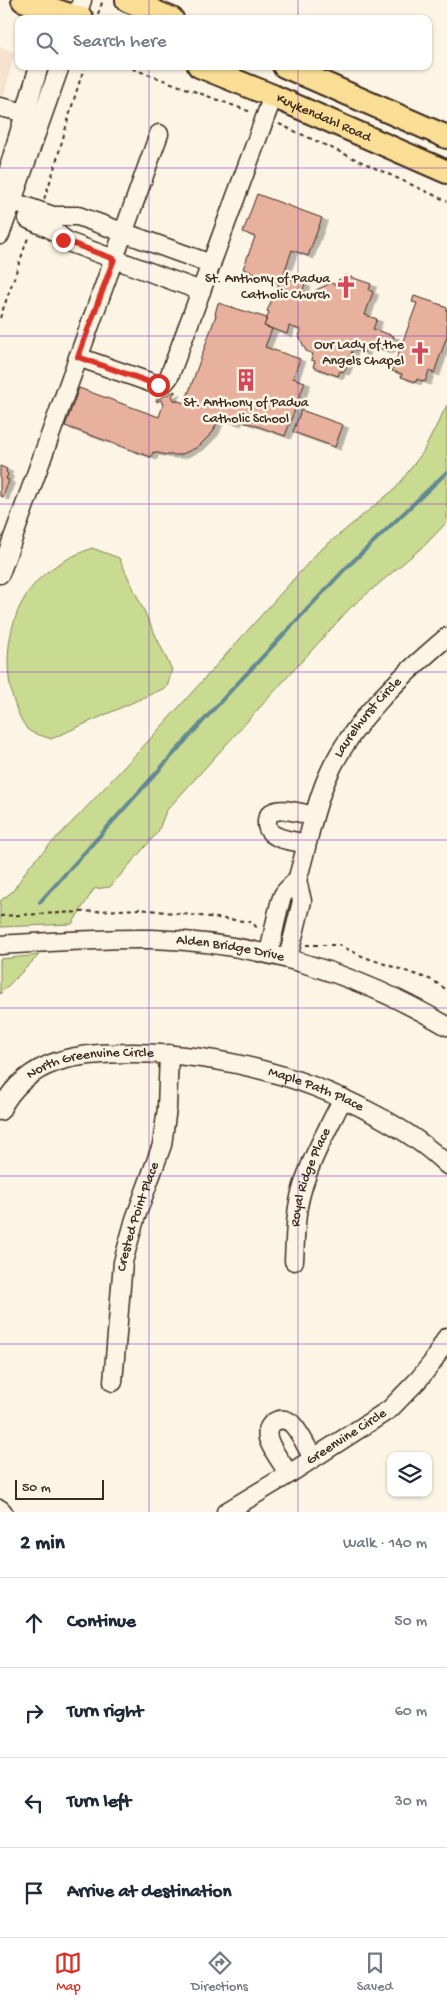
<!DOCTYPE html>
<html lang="en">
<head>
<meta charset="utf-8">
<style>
	:root { --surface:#fff; --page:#f6f6f7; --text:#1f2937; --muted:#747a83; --line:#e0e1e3; --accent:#d93025 }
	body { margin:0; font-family:"Gochi Hand",sans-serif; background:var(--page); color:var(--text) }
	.controls { position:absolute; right:15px; bottom:15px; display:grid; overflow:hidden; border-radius:10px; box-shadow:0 1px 4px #0004 }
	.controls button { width:45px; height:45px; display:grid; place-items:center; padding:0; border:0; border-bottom:1px solid var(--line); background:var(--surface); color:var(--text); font:25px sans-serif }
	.scale { position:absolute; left:15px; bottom:12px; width:89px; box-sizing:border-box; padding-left:5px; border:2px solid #3b2a1e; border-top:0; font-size:14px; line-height:18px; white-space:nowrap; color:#3b2a1e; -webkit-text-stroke:4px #fcf5e5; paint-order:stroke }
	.stop { position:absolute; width:15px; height:15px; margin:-11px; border:4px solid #d93025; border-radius:50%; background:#fff }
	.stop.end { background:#d93025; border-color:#fff; box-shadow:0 1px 5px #0008 }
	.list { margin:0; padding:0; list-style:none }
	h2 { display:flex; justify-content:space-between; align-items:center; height:65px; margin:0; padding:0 20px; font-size:21px }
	h2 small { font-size:16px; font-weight:400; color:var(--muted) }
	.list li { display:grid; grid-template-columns:32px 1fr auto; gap:15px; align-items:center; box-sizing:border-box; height:90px; padding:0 20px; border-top:1px solid var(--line) }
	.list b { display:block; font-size:19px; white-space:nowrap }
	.list em { font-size:16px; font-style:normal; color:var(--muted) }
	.icon { flex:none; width:28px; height:28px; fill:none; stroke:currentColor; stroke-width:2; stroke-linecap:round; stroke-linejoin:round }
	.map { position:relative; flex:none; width:447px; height:1512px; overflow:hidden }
	.search { position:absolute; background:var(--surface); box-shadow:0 1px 4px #0004; left:15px; right:15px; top:15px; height:55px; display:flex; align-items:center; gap:12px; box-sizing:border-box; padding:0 18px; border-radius:10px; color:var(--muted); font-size:19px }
	.sheet { height:425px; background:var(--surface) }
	nav { display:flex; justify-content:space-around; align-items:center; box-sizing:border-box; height:70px; border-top:1px solid var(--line); background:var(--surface); font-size:14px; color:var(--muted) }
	nav a { display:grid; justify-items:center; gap:2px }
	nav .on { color:var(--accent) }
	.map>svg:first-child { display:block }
	.built { fill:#f6e1d0 }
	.green { fill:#c9db90; stroke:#828257 }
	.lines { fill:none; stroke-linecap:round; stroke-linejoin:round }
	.stream { stroke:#648992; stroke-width:4 }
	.building { fill:#e8b19e; stroke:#3b2a1e; filter:url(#shadow) }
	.minor-casing { stroke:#3b2a1e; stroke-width:21 }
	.major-casing { stroke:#3b2a1e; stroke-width:26 }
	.path { stroke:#3b2a1e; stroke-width:2; stroke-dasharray:4 4; stroke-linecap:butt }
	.minor { stroke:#fcf5e5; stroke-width:18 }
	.major { stroke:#fbde96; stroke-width:22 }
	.route { stroke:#d93025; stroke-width:6 }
	.grid { fill:none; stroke:#7b2cbf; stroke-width:1; stroke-opacity:0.55 }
	.labels { text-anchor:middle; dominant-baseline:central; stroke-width:5; stroke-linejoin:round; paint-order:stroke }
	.street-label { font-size:14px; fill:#3b2a1e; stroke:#fcf5e5 }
	.poi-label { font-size:14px; fill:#3b2a1e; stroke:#fcf5e5; text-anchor:end }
</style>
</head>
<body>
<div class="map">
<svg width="447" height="1512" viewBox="0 0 447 1512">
	<defs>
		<filter id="shadow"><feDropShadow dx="5.5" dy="3" stdDeviation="0" flood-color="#0004"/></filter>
	</defs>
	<rect width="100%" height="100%" fill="#fcf5e5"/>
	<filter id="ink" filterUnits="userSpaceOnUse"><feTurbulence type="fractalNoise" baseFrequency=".02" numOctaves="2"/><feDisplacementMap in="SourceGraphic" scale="10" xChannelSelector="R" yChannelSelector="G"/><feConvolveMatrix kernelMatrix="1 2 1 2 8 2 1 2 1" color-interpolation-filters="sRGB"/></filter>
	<g filter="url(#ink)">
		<!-- built -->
		<path class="built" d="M0,47L15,52L0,112Z"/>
		<!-- green -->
		<g class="green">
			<path d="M447,405V522L426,544L350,608L166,811L158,832L110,887L94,889L72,924L0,927V901L13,891L30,865L82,812L152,737L318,552L396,488L423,452Z"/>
			<path d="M92,548L119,558L172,670L167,687L51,739C44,736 32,734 27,729C0,690 2,624 32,587C47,568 69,557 92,548Z"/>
			<path d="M39,955L0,994V959Z"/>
		</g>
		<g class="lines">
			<!-- stream -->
			<path class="stream" d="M40,902L223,699L345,569L447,472"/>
		</g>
		<!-- building -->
		<g class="building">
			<path d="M257,194L322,218L308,256L292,250L283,276L305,284L302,292L314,296L316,290L331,283L337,285L339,279L343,281L345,275L371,284L369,290L373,292L365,315L377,319L373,329L394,336L388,351L368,344L364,353L353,349L344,372L340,371L338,376L313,367L315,361L311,360L313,354L306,351L299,336L301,330L289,326L287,334L264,326L269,312L267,311L279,283L243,269L255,237L243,232Z"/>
			<path d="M414,296L442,305V306L447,308V336L434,373L429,371L425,382L417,379L416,382L401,377L402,374L392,371L417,303L412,302Z"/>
			<path d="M218,303L267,318L264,326L272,329L265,347L300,359L293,378L305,382L285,436L237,419L236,423L219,418L213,432L198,447L180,455H167L153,452L151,457L65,426L79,388L159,417L163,405L161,400L157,402L156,400L175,391V393L172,395L174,400L185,403L216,315L215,314Z"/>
			<path d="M301,410L343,425L335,447L293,432Z"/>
			<path d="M0,466L7,469L6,472L8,474L6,479L9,480L3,497L0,496Z"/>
		</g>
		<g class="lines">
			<defs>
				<g id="minor">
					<path d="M76,19L82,0"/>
					<path d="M0,107L35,115"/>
					<path d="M13,202L53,216H78L211,264L273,96"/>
					<path d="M0,211L10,164L39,66"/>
					<path d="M28,219L51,229L68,242L201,291L211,264"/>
					<path d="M0,235L60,66"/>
					<path d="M78,357L155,384L164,383L169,377L201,291"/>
					<path d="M0,574L159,134"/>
					<path d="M306,844C297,841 284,841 276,836C271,834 267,829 267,824C265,801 302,813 313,816"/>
					<path id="s1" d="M0,945C50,942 101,938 152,939C256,942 358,973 447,1026"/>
					<path id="s2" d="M269,954C272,941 278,904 283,895C287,888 295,884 298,877C308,844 313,810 327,778C351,722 401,676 447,637"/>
					<path d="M288,958L302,901L297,880"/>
					<path id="s3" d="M0,1111C27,1057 80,1053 133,1053C219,1054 300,1074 376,1115C402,1129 426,1144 447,1165"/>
					<path id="s4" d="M294,1261C295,1243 295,1224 298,1207C304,1170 327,1131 343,1098"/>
					<path id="s5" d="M113,1382L123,1262L135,1219L162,1145L167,1108L169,1054"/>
					<path d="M289,1474C282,1463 273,1452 269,1441C262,1425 281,1412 293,1425C301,1434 307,1448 313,1458"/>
					<path d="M0,1509L3,1512"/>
					<path id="s6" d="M226,1512L289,1474L390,1409L419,1379L432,1363L447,1337"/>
				</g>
				<g id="major">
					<path d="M23,0L82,19"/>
					<path d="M127,0L172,19"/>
					<path id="s7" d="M199,66L273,96L447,172"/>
					<path d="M284,66L447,137"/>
				</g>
			</defs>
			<!-- minor casing -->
			<use href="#minor" class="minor-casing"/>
			<!-- major casing -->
			<use href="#major" class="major-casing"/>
			<!-- path -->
			<g class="path">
				<path d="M98,14L103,0"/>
				<path d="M125,66L251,112"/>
				<path d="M279,124L447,201"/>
				<path d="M44,199C60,155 69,110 85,66"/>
				<path d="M0,318L29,235"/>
				<path d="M0,916L140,909L252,922L258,929"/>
				<path d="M306,945H339L364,957L432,980L447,990"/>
			</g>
			<!-- minor -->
			<use href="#minor" class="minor"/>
			<!-- major -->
			<use href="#major" class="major"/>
		</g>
	</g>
	<g class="lines" filter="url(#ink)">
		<!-- route -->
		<path class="route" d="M63,240L114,259L78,357L158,385"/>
	</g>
	<!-- grid -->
	<path class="grid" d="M149,0V19M298,0V19M149,66V1512M298,66V1512M0,168H447M0,336H447M0,504H447M0,672H447M0,840H447M0,1008H447M0,1176H447M0,1344H447"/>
	<!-- icons -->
	<defs>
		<symbol id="church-bare" viewBox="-9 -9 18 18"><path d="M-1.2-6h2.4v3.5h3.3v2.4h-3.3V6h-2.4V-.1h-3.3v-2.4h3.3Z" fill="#d1495b" stroke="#fcf5e5" stroke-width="2.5" paint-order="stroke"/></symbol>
		<symbol id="building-bare" viewBox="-9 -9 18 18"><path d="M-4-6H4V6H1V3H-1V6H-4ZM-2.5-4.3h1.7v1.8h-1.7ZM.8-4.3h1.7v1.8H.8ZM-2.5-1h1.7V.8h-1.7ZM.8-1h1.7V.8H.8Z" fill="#d1495b" stroke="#fcf5e5" stroke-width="2.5" paint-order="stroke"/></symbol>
	</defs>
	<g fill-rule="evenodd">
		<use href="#church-bare" x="330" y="271" width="32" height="32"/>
		<use href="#church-bare" x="404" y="337" width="32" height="32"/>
		<use href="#building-bare" x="230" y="364" width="32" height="32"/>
	</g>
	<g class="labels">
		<!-- street labels -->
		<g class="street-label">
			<text stroke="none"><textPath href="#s7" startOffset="135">Kuykendahl Road</textPath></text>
			<text stroke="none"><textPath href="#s2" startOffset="261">Laurelhurst Circle</textPath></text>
			<text stroke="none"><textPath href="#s1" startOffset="231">Alden Bridge Drive</textPath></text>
			<text stroke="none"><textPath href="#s3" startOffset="110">North Greenvine Circle</textPath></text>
			<text stroke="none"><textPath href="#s3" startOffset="342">Maple Path Place</textPath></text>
			<text stroke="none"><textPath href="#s4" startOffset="86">Royal Ridge Place</textPath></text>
			<text stroke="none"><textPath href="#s5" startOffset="168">Crested Point Place</textPath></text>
			<text stroke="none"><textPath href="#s6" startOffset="142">Greenvine Circle</textPath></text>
		</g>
		<!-- poi labels -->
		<g class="poi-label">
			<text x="330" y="279">St. Anthony of Padua<tspan x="330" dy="16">Catholic Church</tspan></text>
			<text x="404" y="345">Our Lady of the<tspan x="404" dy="16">Angels Chapel</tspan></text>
			<text x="246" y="403" text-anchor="middle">St. Anthony of Padua<tspan x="246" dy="16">Catholic School</tspan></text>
		</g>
	</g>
</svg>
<div class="controls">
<button><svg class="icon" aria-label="layers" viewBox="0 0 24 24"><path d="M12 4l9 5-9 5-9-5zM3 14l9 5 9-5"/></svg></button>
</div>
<div class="scale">50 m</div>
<div class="stop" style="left:158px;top:385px"></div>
<div class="stop end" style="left:63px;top:240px"></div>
<div class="search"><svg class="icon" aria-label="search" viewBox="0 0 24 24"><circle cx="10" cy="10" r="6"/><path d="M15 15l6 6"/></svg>Search here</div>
</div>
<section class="sheet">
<h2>2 min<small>Walk · 140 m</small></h2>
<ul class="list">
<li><svg class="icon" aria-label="ahead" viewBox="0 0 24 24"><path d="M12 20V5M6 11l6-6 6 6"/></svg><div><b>Continue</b></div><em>50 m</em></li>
<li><svg class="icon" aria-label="right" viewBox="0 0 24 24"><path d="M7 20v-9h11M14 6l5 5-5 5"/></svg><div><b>Turn right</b></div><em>60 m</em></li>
<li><svg class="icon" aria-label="left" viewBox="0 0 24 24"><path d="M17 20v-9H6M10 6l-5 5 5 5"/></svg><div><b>Turn left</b></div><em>30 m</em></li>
<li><svg class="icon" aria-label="arrive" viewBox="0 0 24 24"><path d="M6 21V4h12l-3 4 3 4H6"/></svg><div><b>Arrive at destination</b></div></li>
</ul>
</section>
<nav>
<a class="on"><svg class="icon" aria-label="map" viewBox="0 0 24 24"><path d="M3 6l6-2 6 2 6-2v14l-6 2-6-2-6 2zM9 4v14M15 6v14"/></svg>Map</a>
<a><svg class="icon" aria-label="directions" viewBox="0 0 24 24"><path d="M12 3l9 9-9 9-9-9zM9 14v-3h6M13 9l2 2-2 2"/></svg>Directions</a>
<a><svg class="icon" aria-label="saved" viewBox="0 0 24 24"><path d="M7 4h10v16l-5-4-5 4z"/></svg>Saved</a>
</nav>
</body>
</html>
